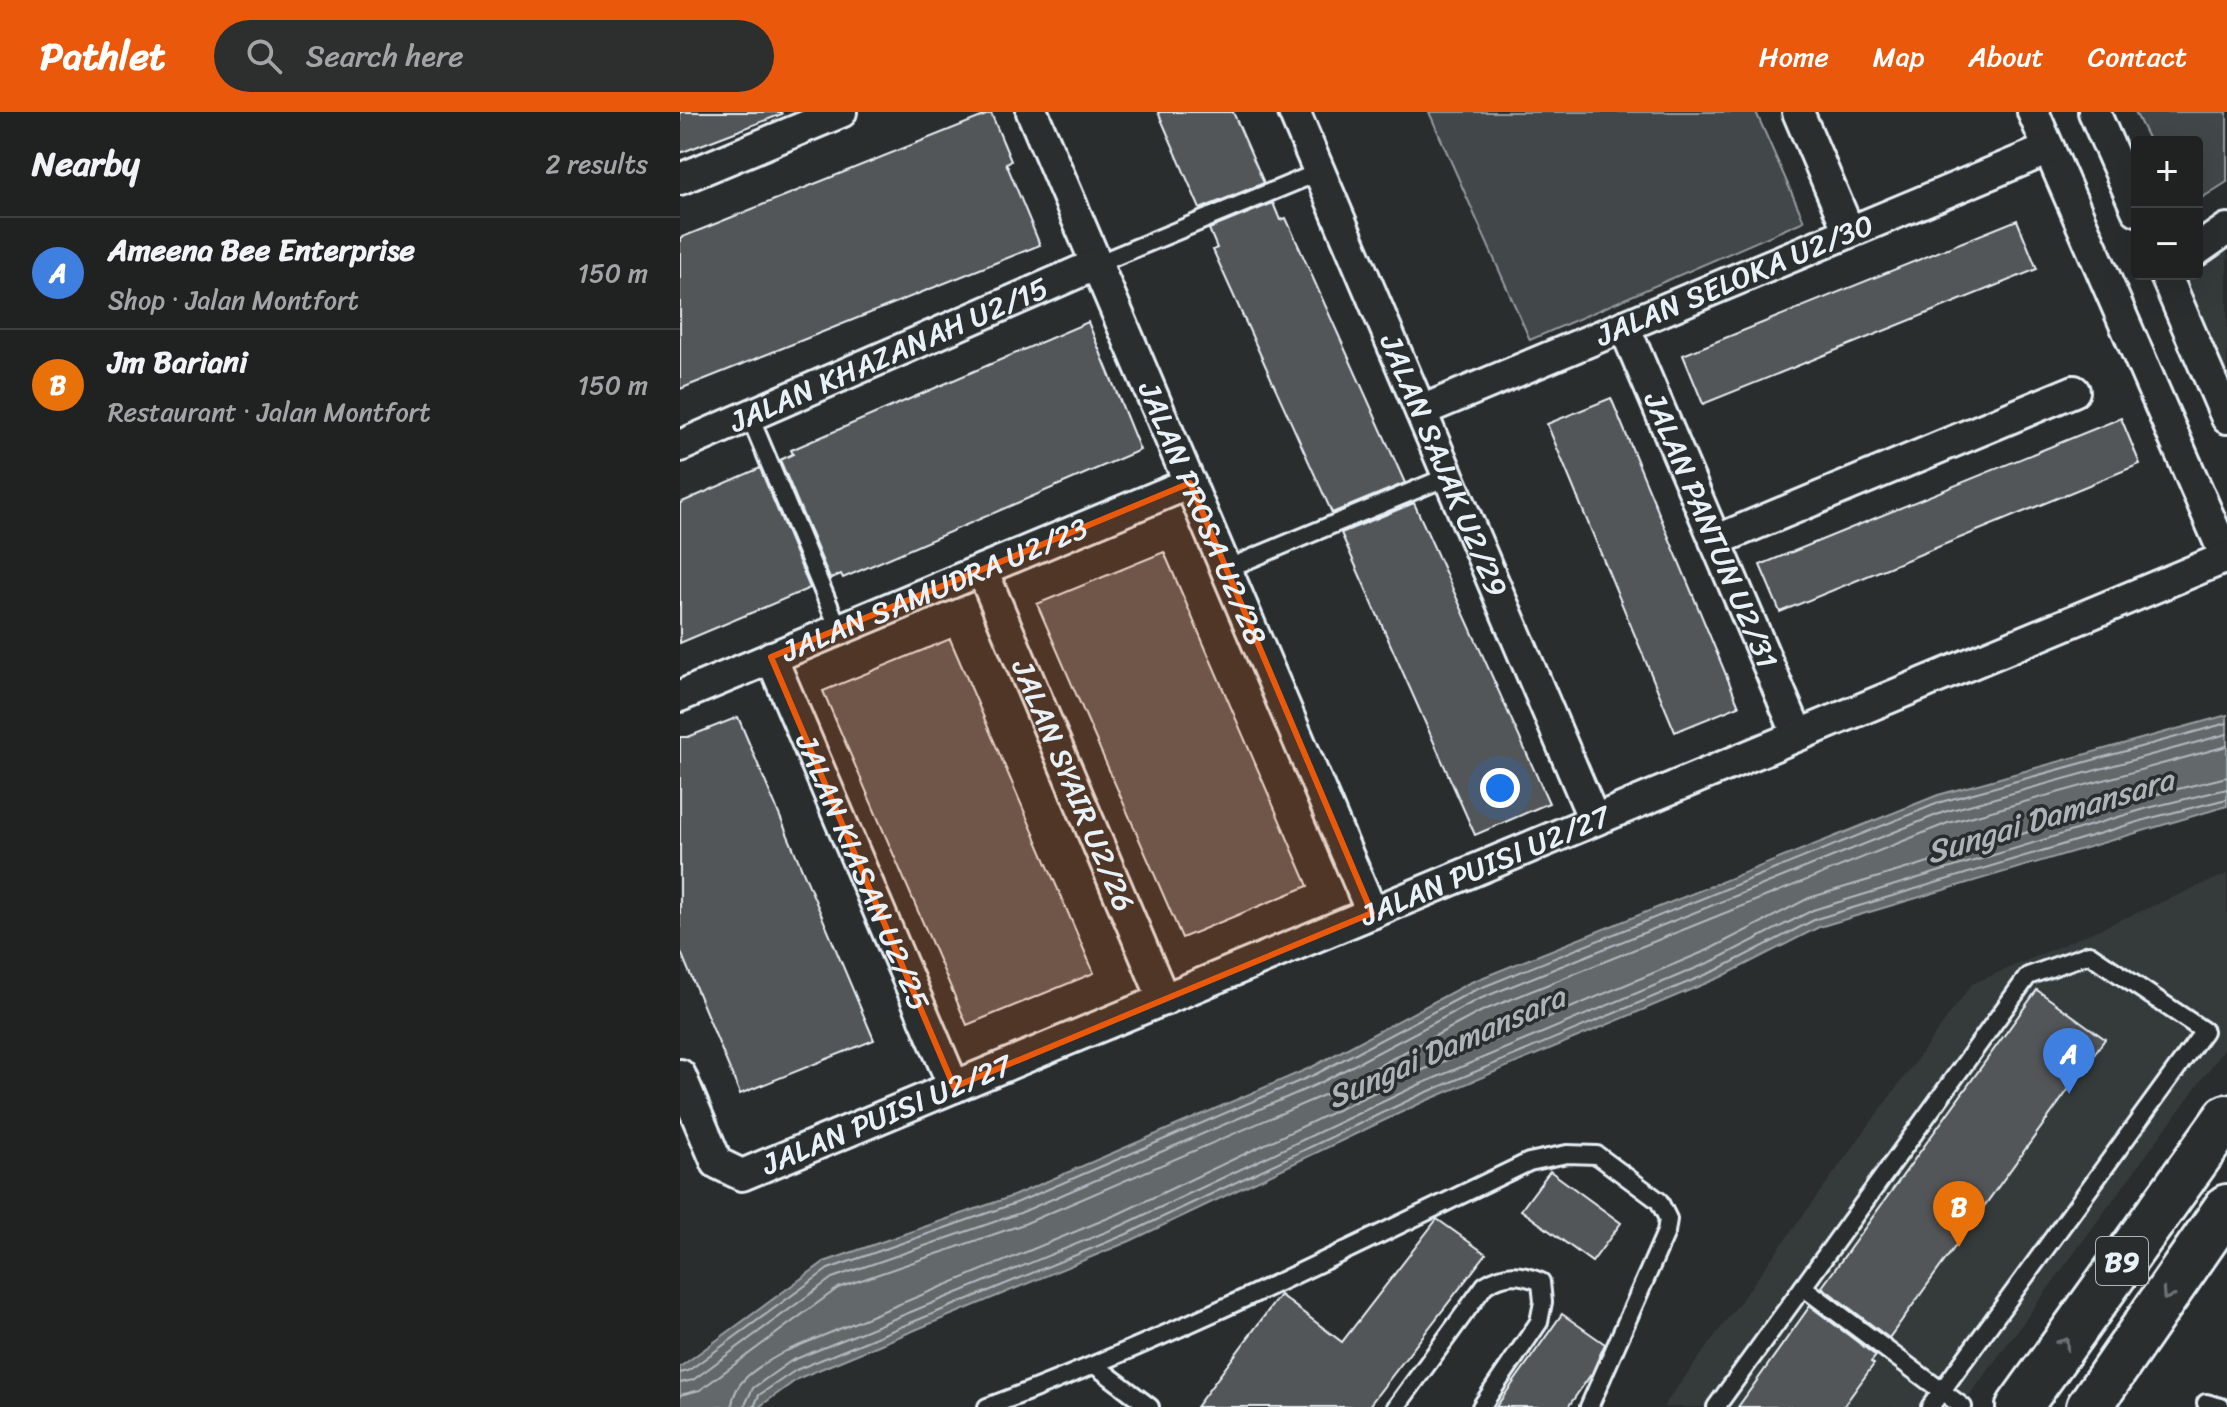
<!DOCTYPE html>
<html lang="en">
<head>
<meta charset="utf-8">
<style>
	:root { --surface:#202222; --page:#2d2f2f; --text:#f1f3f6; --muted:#a2a4a5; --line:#3d3f40; --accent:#ea580c }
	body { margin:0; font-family:Sriracha,sans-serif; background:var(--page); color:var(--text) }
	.controls { position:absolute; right:24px; top:24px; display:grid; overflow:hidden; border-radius:8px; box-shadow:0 8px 32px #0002 }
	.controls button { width:72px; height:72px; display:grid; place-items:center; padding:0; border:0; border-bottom:2px solid var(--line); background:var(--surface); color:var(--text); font:40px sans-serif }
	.you { position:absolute; left:820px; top:676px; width:28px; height:28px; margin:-20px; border:6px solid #fff; border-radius:50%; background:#1a73e8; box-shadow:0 0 0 12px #1a73e833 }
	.badge { display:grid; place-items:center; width:52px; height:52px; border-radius:50%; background:var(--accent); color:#fff; font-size:26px; font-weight:700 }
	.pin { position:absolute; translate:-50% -66px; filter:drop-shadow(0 2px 4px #0008) }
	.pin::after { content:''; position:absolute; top:42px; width:28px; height:24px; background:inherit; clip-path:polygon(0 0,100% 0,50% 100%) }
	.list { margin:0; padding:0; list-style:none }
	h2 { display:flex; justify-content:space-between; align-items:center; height:104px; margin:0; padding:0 32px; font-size:34px }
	h2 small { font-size:26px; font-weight:400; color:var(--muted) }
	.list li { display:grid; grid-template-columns:52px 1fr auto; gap:24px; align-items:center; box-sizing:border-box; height:112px; padding:0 32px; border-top:2px solid var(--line) }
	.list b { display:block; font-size:30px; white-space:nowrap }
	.list p { margin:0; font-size:26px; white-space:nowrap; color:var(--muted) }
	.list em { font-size:26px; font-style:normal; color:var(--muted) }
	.icon { flex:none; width:44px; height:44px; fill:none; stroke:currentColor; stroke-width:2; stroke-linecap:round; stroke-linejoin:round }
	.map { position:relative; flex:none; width:1547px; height:1295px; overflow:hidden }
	header { display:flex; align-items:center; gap:48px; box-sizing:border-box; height:112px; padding:0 40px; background:var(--accent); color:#fff }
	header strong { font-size:38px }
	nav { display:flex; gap:44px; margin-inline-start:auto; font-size:28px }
	.search { width:560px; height:72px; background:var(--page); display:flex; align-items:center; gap:20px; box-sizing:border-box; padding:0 28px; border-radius:44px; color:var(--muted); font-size:30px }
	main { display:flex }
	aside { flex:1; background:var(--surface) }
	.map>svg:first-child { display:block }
	.built { fill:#363a3b }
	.green { fill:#424648; stroke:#959ca0; stroke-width:2 }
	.water { fill:#63686b; stroke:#989fa3; stroke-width:2 }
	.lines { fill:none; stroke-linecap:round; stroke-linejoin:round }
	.shore { stroke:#b3bac0; stroke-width:2 }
	.building { fill:#535759; stroke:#e8f1f8; stroke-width:2 }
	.lane-casing { stroke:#e8f1f8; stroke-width:22 }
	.street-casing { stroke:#e8f1f8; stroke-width:36 }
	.primary-casing { stroke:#e8f1f8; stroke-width:50 }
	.lane { stroke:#2a2d2e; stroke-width:16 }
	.street { stroke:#2a2d2e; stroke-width:30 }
	.primary { stroke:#2a2d2e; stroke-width:44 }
	.oneway { stroke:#6c7275 }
	.marked { fill:#e8590c; fill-opacity:0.2; stroke:#e8590c; stroke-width:6; stroke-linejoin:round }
	.labels { text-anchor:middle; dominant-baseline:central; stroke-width:7; stroke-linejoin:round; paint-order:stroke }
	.shield { fill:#2a2d2e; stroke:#afb6bb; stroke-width:2 }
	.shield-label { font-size:28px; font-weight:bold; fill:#e8f1f8 }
	.street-label { font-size:30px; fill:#e8f1f8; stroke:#2a2d2e }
	.water-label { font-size:32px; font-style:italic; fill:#acb3b9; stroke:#2a2d2e }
</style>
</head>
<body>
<header>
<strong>Pathlet</strong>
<div class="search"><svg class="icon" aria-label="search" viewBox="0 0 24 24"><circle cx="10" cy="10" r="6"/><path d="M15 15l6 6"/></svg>Search here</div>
<nav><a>Home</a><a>Map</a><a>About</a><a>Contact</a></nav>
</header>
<main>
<aside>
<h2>Nearby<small>2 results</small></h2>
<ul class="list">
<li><span class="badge" style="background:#3f7fe0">A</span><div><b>Ameena Bee Enterprise</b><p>Shop · Jalan Montfort</p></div><em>150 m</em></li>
<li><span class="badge" style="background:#e8710a">B</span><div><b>Jm Bariani</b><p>Restaurant · Jalan Montfort</p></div><em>150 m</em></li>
</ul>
</aside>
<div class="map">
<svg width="1547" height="1295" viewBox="0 0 1547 1295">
	<rect width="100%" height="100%" fill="#2a2d2e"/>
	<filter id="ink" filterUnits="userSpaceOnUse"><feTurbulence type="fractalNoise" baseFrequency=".0125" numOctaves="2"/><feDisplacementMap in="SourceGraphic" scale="16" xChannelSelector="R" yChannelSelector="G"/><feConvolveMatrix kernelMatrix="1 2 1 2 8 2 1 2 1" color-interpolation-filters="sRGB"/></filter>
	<g filter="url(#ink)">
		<!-- built -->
		<g class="built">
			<path d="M1547,129V279L1501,162H1517V151Z"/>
			<path d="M1547,762V933L1281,1295H983L1292,872Z"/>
		</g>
		<!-- green -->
		<g class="green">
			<path d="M749,0H1076L1124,109L850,228Z"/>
			<path d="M1455,0H1547V70L1517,89V30H1470Z"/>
		</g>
		<!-- water -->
		<path class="water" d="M1547,603V694L1139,815L1041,865L743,990L450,1129L119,1266L79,1295H0V1255L144,1150L333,1084L632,955L789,871L1258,683Z"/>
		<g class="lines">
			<!-- shore -->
			<g class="shore">
				<path d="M0,1261L8,1259L148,1157L336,1091L636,962L793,879L1261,690L1547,611"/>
				<path d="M0,1271L13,1268L152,1166L340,1101L640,971L797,888L1264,700L1547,622"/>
				<path d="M0,1283L20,1278L158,1176L344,1112L644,983L802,899L1268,711L1547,634"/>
				<path d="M52,1295C53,1266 84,1252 106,1239L438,1102L731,963L1028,838L1129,786L1465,685L1547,665"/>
				<path d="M64,1295L73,1276L111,1249L443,1113L736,974L1033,849L1133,798L1468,696L1547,677"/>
				<path d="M74,1295L79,1283L116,1258L447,1122L740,983L1037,858L1136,807L1471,706L1547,687"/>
			</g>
		</g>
		<!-- building -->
		<g class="building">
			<path d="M0,0H101L102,2L0,41Z"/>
			<path d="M478,0H553L584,71L520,97Z"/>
			<path d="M311,1L331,49L326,51L360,133L0,277V126Z"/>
			<path d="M593,91L600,108L606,106L725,371L652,401L533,138L537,136L529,117Z"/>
			<path d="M1337,108L1357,157L1023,292L1003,243Z"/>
			<path d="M408,210L460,338L163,466L161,462L150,467L100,348L113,342L111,338Z"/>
			<path d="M931,286L1059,594L995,620L867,312Z"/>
			<path d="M1441,306L1460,352L1100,500L1080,453Z"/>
			<path d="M80,356L130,476L0,531V391Z"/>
			<path d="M734,391L869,691L795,723L661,421Z"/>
			<path d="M484,440L628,774L502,826L357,492Z"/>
			<path d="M270,527L414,861L287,913L143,579Z"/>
			<path d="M58,605L194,928L60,982L0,838V625H8Z"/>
			<path d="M1357,878L1425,927L1209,1226L1142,1175Z"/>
			<path d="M870,1059L941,1111L912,1150L841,1098Z"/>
			<path d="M757,1107L806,1142L688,1295H516L600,1183L662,1230Z"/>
			<path d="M1130,1194L1196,1244L1191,1250L1194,1252L1163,1295H1058Z"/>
			<path d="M882,1202L925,1232L912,1261L888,1295H816Z"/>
		</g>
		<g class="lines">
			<defs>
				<g id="lane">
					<path d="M417,152L639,60"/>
					<path d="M70,305L159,517"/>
					<path d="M546,457L769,364"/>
					<path d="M1123,1175L1283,1295"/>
					<path d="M416,1254L470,1295"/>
					<path d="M1526,1291L1541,1295"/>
					<path d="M307,1295C493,1226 670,1136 849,1050L887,1042L917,1043L979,1089L988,1107L986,1120L909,1295"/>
					<path d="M716,1295L805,1173C826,1160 839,1161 861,1170L863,1190L859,1210L801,1295"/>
					<path d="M1036,1295L1348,864L1409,842L1524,919L1250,1295"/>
				</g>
				<g id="street">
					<path id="s1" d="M352,0L692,801"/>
					<path id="s2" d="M614,0L914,708"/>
					<path d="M1118,0L1169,120"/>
					<path d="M1353,0L1546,445"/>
					<path d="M1414,0L1457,98"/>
					<path d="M0,67L161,0"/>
					<path d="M1517,138L1547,117"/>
					<path d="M1485,162L1547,306"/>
					<path id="s3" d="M944,214L1118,623"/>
					<path id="s4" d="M741,299L1369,37"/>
					<path id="s5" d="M0,334L417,152"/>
					<path d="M1035,429L1394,279"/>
					<path id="s6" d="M302,458L484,888"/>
					<path id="s7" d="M91,545L274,975"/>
					<path id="s8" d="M0,584L510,371"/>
					<path id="s9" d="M0,963L37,1051L62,1063L1547,445"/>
				</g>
				<g id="primary">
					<path d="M1339,1295L1547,1005"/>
					<path d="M1409,1295L1547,1095"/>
				</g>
			</defs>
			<!-- lane casing -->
			<use href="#lane" class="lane-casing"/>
			<!-- street casing -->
			<use href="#street" class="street-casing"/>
			<!-- primary casing -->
			<use href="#primary" class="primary-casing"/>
			<!-- lane -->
			<use href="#lane" class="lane"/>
			<!-- street -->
			<use href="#street" class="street"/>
			<!-- primary -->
			<use href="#primary" class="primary"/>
		</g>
		<!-- one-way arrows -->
		<defs><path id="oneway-chevron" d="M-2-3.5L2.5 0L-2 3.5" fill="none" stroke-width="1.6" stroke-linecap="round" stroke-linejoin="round" transform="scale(2)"/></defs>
		<g class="oneway">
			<use href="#oneway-chevron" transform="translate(1487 1183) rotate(124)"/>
			<use href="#oneway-chevron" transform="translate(1384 1231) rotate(-55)"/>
		</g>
	</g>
	<!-- marked area -->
	<path class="marked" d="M510,371L692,801L274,975L91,545Z"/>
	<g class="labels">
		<!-- shield labels -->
		<rect class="shield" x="1416" y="1125" width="52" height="48" rx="6"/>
		<g class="shield-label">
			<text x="1442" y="1149">B9</text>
		</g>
		<!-- street labels -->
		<g class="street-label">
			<text stroke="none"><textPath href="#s4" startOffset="340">JALAN SELOKA U2/30</textPath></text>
			<text stroke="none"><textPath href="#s5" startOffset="228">JALAN KHAZANAH U2/15</textPath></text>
			<text stroke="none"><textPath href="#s2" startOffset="384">JALAN SAJAK U2/29</textPath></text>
			<text stroke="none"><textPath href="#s1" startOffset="436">JALAN PROSA U2/28</textPath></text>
			<text stroke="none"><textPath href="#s3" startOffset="222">JALAN PANTUN U2/31</textPath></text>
			<text stroke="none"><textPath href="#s8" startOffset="276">JALAN SAMUDRA U2/23</textPath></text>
			<text stroke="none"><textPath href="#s6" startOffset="234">JALAN SYAIR U2/26</textPath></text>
			<text stroke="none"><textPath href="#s9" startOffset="928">JALAN PUISI U2/27</textPath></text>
			<text stroke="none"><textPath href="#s7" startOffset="234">JALAN KIASAN U2/25</textPath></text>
			<text stroke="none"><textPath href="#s9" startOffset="280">JALAN PUISI U2/27</textPath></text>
		</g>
		<!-- water labels -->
		<g class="water-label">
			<text transform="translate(1370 704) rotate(-17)">Sungai Damansara</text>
			<text transform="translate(766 935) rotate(-24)">Sungai Damansara</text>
		</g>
	</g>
</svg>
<div class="controls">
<button>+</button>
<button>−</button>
</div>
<div class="you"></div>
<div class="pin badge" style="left:1389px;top:982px;background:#3f7fe0">A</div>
<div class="pin badge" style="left:1279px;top:1135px;background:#e8710a">B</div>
</div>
</main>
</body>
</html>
